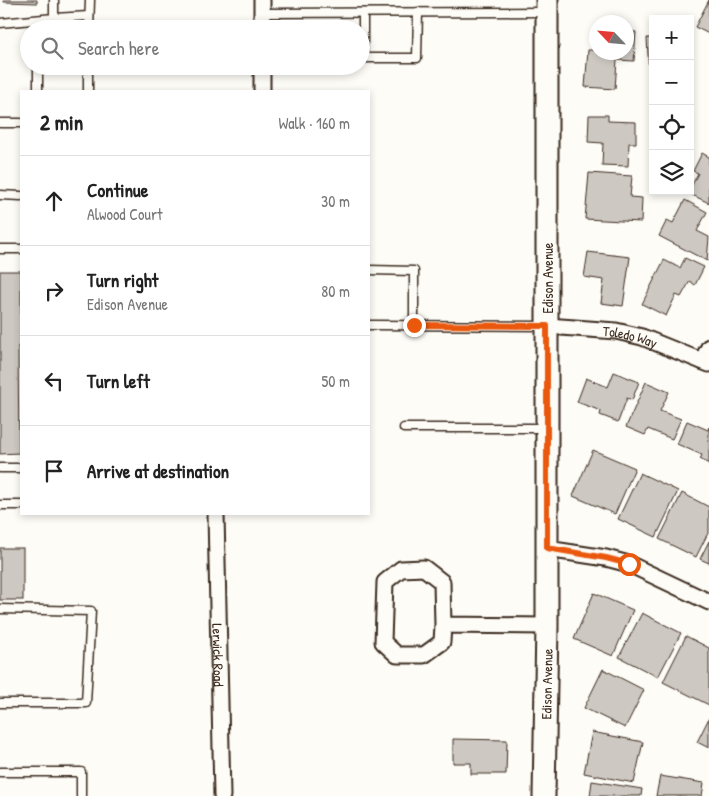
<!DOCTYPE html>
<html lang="en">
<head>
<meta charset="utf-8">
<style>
	:root { --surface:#fff; --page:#f6f6f6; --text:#222; --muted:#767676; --line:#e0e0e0 }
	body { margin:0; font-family:"Patrick Hand",sans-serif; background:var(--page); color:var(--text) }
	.controls { position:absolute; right:15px; top:15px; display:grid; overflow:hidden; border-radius:0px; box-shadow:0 2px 8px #0003 }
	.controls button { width:45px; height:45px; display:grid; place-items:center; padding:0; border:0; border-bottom:1px solid var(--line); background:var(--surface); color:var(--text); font:25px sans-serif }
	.compass { position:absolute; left:589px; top:15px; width:45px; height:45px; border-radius:50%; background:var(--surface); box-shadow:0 2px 8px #0003; rotate:296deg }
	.stop { position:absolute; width:15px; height:15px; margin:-11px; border:4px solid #ea580c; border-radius:50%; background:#fff }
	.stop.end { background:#ea580c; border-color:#fff; box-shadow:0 1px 5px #0008 }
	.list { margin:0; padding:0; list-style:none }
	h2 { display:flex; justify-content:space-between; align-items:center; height:65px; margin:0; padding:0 20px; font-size:21px }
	h2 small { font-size:16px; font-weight:400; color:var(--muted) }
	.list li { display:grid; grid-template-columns:32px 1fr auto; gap:15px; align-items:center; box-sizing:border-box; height:90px; padding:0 20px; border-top:1px solid var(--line) }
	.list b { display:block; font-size:19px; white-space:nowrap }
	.list p { margin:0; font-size:16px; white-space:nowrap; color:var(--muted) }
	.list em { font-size:16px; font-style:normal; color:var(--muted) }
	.icon { flex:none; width:28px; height:28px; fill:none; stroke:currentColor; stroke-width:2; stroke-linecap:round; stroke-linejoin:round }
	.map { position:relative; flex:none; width:709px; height:796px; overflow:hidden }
	.search { position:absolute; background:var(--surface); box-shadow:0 2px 8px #0003; left:20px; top:20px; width:350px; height:55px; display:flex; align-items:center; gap:12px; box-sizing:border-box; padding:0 18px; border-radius:28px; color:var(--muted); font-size:19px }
	.panel { position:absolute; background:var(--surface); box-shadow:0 2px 8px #0003; left:20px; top:90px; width:350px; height:425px; border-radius:0px }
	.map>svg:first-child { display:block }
	.building { fill:#cdc8c2; stroke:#3b2a1e }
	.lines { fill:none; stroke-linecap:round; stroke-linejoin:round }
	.lane-casing { stroke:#3b2a1e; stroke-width:11 }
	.street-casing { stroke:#3b2a1e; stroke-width:19 }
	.secondary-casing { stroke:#3b2a1e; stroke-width:25 }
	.lane { stroke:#fdfcf7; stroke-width:8 }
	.street { stroke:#fdfcf7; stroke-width:15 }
	.secondary { stroke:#fdfcf7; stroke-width:21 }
	.route { stroke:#ea580c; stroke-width:6 }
	.labels { text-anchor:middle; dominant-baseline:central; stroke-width:4; stroke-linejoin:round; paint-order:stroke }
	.street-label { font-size:14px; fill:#3b2a1e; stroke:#fdfcf7 }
</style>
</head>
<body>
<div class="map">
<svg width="709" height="796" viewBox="0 0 709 796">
	<rect width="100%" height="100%" fill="#fdfcf7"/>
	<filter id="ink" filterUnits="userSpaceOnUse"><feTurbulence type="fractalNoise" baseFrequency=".02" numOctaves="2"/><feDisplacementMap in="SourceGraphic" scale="10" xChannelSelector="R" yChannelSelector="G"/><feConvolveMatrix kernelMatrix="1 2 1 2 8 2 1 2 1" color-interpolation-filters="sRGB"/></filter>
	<g filter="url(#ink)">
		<!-- building -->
		<g class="building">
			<path d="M4,0H37V3L4,2Z"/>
			<path d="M709,0V34L695,27Z"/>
			<path d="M596,29V52H626V31L636,32L634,61L617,60L615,89L585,87L588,50H595Z"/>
			<path d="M647,38H653V73H649Z"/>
			<path d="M589,115H608V121L636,122V143H629L628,166L602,165L603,143L588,142Z"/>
			<path d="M702,153L709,157V203L688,193L698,173L693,171Z"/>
			<path d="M589,173L632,176L630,197L642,198L641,222L585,219Z"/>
			<path d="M685,200L707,212L697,231L709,237L707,261L659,236L667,220L673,223Z"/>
			<path d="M588,252L630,257L623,306L601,303L604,280L584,277Z"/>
			<path d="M685,258L704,267L695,285L690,281L681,297L676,295L666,316L642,304L664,260L680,268Z"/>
			<path d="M0,271H21V346H18L19,453L0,454Z"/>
			<path d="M614,372L639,382L632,400L627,398L618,422L600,415L601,411L577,402L586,378L608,387Z"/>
			<path d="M646,382L669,392L660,411L681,419L672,439L648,429L645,435L626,427Z"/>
			<path d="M687,421L708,430L709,427V464L700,459L702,455L677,444Z"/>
			<path d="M593,450L635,468L615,514L573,496Z"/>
			<path d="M640,473L678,491L656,537L618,519Z"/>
			<path d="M682,493L709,507V531L696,557L659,539Z"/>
			<path d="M709,541V563L700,559Z"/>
			<rect x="0" y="548" width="23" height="52"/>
			<path d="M594,593L633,610L613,656L574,639Z"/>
			<path d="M642,613L681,633L658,677L619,657Z"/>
			<path d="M686,636L709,648V705L663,682Z"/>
			<path d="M603,669L644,690L625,728L584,708Z"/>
			<path d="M709,718V748L697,742Z"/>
			<path d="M592,732L643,742L634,783L584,773Z"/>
			<path d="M453,739L507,740L506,774H471V763H453Z"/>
			<path d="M660,776L704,783L702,796H656Z"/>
			<path d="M592,781L642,789L641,796H590Z"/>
		</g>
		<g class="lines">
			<defs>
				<g id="lane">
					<path d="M262,13L545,12"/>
					<path d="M363,13V58H417L418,12"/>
					<path d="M54,18L89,16"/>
					<path d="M0,23L54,18V0"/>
					<path d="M89,29L90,0"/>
					<path d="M38,91V66"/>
					<path d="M88,91V66"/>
					<path d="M0,123H21"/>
					<path d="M0,195L21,196"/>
					<path d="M0,249H21"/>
					<path d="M369,270L414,271V325"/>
					<path d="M369,325L547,326"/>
					<path d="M404,428H545"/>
					<path d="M0,468H21"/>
					<path d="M0,505H21"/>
					<path d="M0,609L91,611L86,703H0"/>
					<path d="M0,772H81V796"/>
				</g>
				<g id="street">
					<path d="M262,29V0"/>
					<path d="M262,91V66"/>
					<path id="s1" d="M547,326L616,331L642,337L709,364"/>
					<path d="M702,361L709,347"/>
					<path id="s2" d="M216,514L222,796"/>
					<path d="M547,549L606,558L629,564L709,602"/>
					<path d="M443,625L442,642L424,655H397L383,642L385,582L401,569L424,568L442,582L443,625L547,626"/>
				</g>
				<g id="secondary">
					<path id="s3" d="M544,796L547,626V0"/>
				</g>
			</defs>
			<!-- lane casing -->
			<use href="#lane" class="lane-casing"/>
			<!-- street casing -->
			<use href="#street" class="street-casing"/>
			<!-- secondary casing -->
			<use href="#secondary" class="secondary-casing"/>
			<!-- lane -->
			<use href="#lane" class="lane"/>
			<!-- street -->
			<use href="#street" class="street"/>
			<!-- secondary -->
			<use href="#secondary" class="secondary"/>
		</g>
	</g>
	<g class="lines" filter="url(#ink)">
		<!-- route -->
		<path class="route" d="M414,325L547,326V548L606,558L629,564"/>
	</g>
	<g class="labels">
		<!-- street labels -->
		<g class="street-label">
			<text transform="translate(547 278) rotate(-90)">Edison Avenue</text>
			<text stroke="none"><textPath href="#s1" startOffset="84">Toledo Way</textPath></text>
			<text stroke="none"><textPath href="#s2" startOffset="141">Lerwick Road</textPath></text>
			<text stroke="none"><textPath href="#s3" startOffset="112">Edison Avenue</textPath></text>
		</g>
	</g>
</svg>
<div class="controls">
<button>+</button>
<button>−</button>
<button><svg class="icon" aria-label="locate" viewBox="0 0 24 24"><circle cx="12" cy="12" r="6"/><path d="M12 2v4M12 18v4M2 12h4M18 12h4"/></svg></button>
<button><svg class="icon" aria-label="layers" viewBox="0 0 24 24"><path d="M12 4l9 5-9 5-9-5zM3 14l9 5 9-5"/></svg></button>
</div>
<svg class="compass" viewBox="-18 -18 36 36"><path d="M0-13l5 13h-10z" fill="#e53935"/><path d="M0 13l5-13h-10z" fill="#767676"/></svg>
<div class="stop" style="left:629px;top:564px"></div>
<div class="stop end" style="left:414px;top:325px"></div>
<div class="search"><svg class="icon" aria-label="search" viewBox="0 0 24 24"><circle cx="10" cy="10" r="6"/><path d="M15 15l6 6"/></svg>Search here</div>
<section class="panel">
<h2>2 min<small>Walk · 160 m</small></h2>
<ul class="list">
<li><svg class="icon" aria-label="ahead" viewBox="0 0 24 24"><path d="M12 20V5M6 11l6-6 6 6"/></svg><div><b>Continue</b><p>Alwood Court</p></div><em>30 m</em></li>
<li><svg class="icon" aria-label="right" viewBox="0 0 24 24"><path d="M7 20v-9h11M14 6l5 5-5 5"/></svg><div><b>Turn right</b><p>Edison Avenue</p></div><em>80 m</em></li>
<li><svg class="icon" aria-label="left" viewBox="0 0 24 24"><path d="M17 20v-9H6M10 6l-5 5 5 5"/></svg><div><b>Turn left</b></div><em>50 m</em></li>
<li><svg class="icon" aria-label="arrive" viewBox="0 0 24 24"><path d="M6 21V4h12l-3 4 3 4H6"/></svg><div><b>Arrive at destination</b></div></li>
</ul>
</section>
</div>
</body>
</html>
